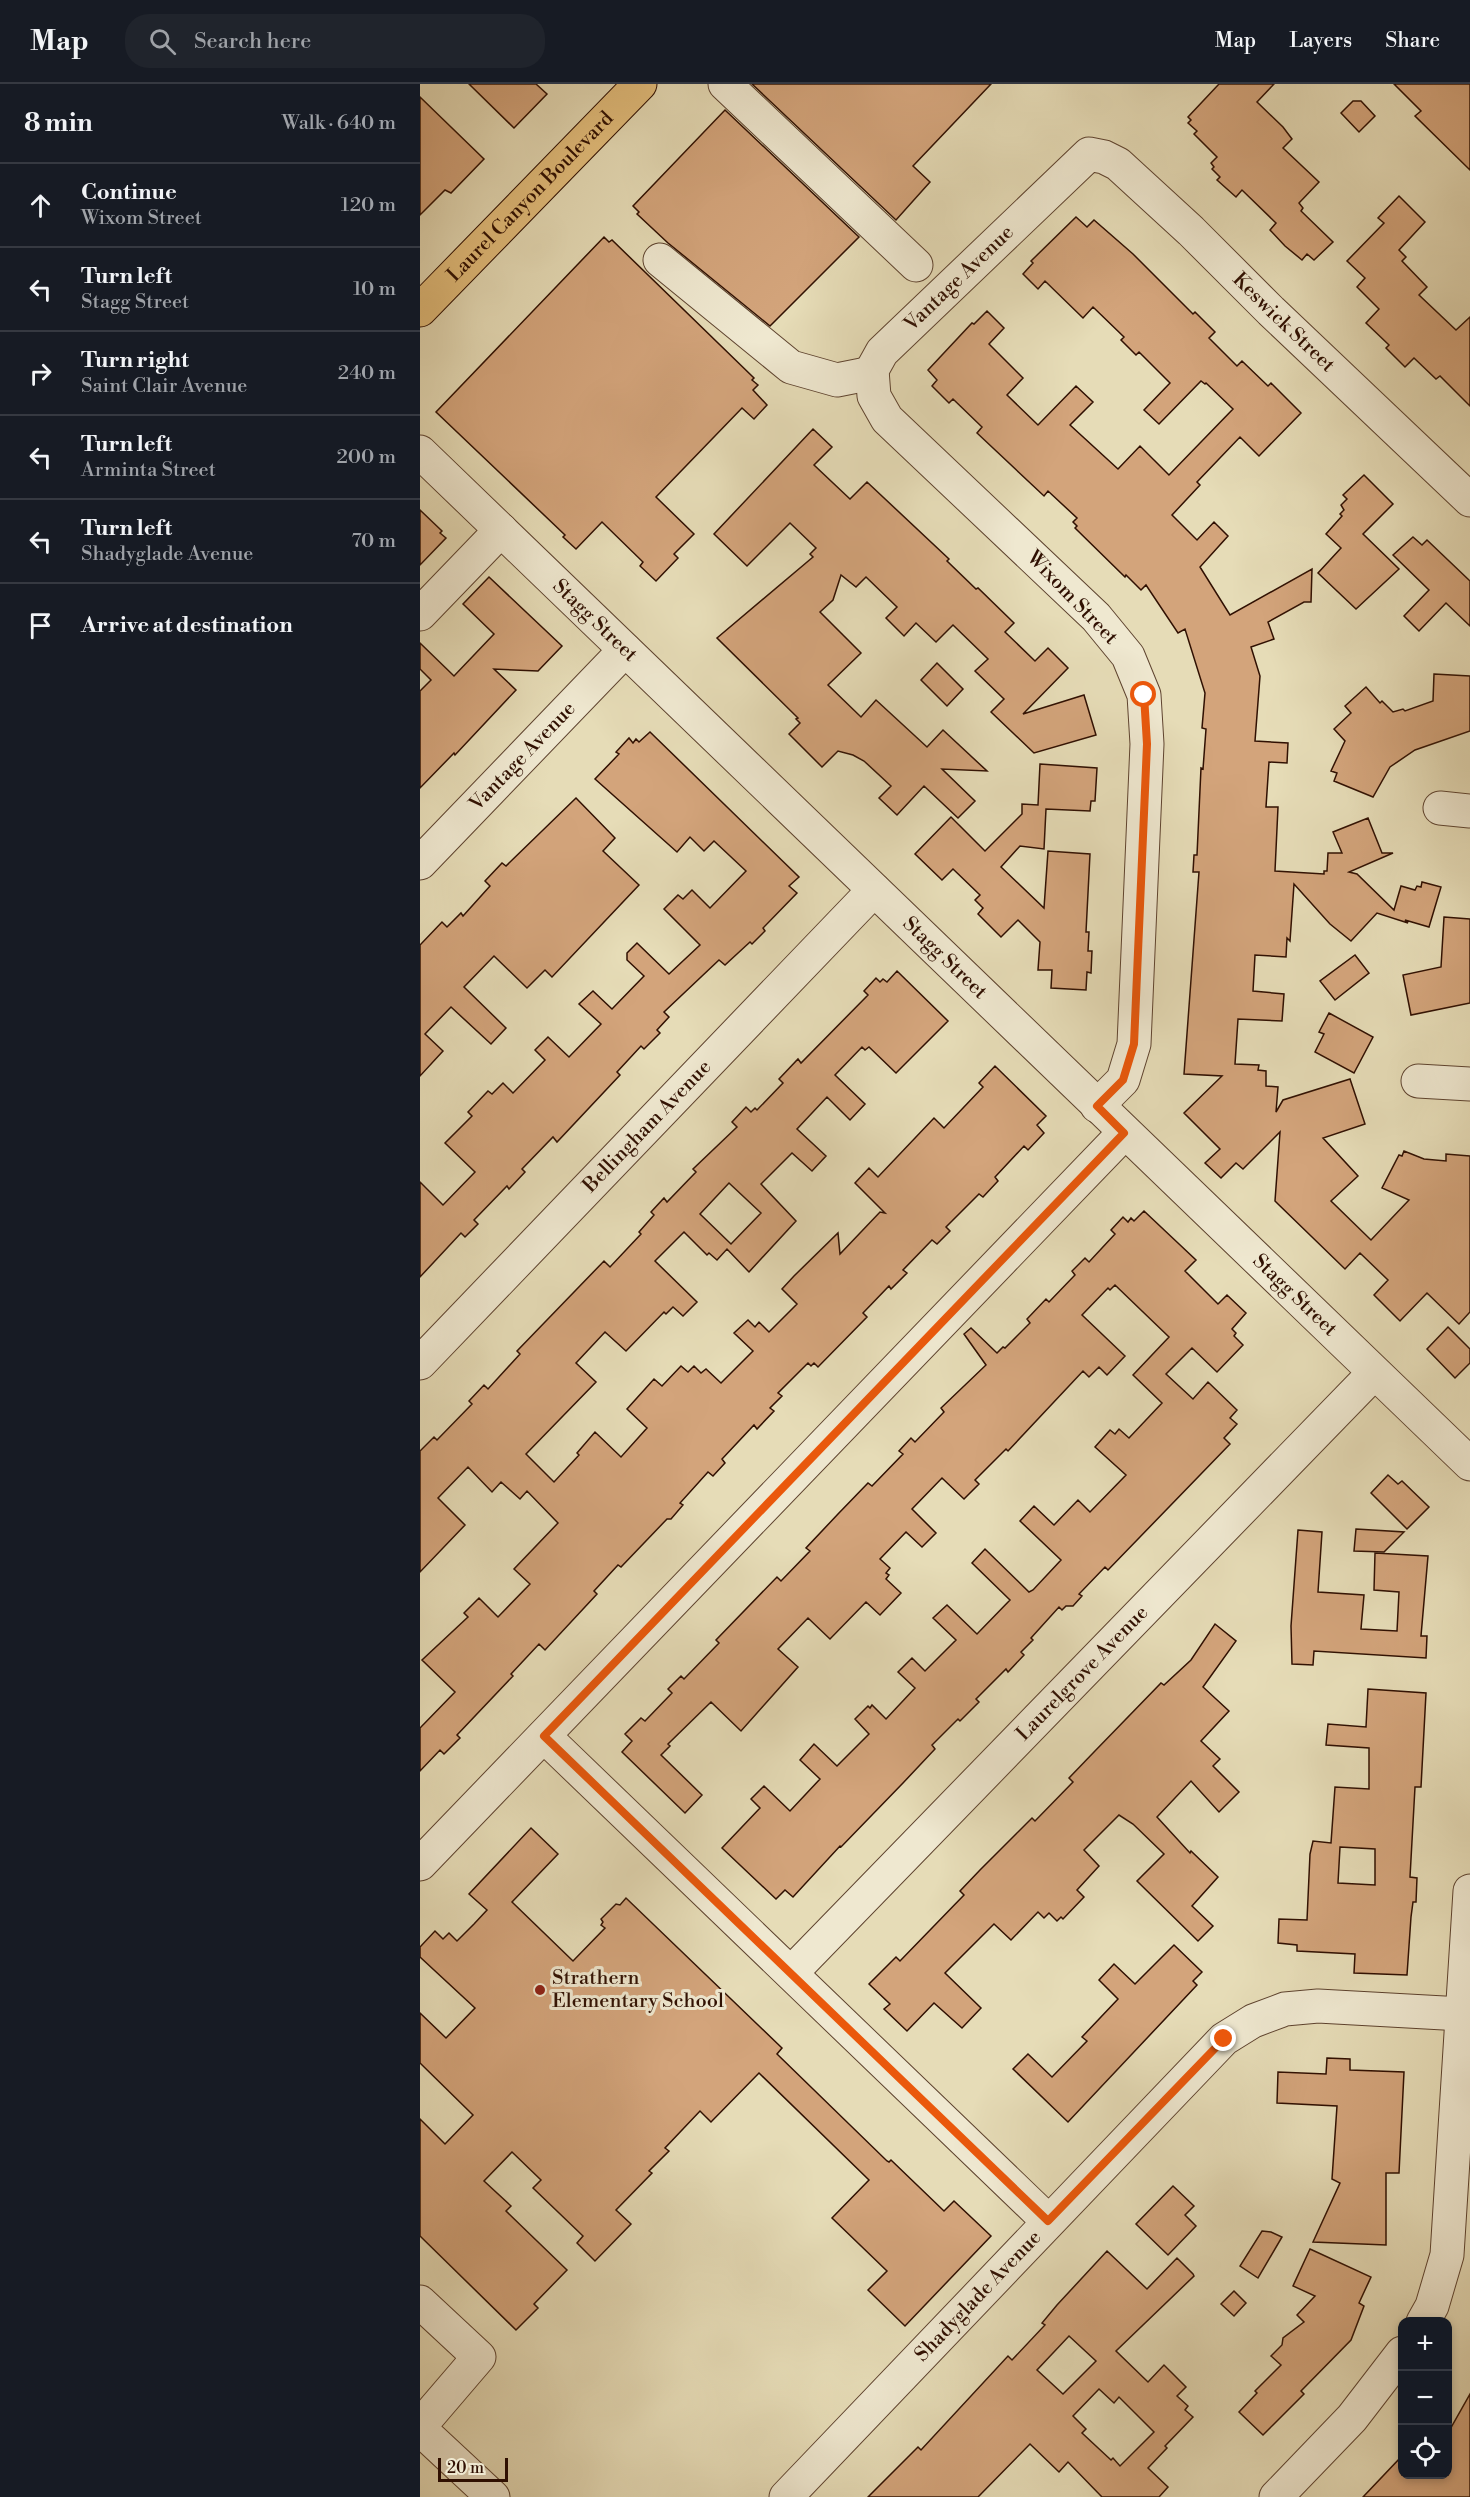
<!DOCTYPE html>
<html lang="en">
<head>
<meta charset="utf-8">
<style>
	:root { --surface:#171b24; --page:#20242c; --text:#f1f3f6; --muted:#9ea1a6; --line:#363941 }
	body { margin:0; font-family:"Libre Bodoni",serif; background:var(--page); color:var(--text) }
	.controls { position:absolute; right:18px; bottom:18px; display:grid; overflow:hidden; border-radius:12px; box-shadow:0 3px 9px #0003 }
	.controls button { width:54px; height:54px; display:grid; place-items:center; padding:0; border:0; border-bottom:2px solid var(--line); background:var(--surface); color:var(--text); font:30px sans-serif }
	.scale { position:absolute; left:18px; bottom:15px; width:70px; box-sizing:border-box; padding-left:6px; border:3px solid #301002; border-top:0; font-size:16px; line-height:21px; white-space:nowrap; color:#301002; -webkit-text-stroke:4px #efe8d0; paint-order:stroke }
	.stop { position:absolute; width:18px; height:18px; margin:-14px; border:4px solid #ea580c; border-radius:50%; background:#fff }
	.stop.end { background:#ea580c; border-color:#fff; box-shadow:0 2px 6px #0008 }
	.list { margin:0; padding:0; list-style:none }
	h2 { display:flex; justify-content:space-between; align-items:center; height:78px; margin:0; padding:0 24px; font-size:26px }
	h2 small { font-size:20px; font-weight:400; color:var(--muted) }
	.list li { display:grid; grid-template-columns:39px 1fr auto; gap:18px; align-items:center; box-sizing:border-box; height:84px; padding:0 24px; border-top:2px solid var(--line) }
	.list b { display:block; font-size:22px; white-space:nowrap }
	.list p { margin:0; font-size:20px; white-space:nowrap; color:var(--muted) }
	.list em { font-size:20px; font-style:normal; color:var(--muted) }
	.icon { flex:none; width:33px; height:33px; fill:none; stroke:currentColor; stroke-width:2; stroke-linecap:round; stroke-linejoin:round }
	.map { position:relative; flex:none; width:1050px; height:2413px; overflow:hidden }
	header { display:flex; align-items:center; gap:36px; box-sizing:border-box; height:84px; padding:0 30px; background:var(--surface); border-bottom:2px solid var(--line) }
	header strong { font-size:28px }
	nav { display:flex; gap:33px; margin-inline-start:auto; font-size:21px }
	.search { width:420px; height:54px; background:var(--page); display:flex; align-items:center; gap:15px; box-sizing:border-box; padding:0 21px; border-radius:24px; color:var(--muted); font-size:22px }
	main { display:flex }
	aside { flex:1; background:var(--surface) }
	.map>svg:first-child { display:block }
	.building { fill:#d3a47b; stroke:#301002; stroke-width:1.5; fill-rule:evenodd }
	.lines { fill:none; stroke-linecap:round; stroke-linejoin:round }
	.minor-casing { stroke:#5e432f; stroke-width:35 }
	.major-casing { stroke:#301002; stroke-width:35 }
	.minor { stroke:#efe8d0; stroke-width:33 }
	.major { stroke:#e3be7c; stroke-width:33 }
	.route { stroke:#ea580c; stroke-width:8 }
	.poi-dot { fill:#8f2418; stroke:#efe8d0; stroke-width:2 }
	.labels { text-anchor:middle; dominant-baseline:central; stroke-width:6; stroke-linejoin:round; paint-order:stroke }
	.street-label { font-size:20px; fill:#301002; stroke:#efe8d0 }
	.poi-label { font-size:20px; fill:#301002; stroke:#efe8d0; text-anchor:start }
</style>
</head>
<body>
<header>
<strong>Map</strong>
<div class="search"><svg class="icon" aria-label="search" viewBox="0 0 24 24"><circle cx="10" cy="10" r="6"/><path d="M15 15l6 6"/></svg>Search here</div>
<nav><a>Map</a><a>Layers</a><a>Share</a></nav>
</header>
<main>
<aside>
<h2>8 min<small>Walk · 640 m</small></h2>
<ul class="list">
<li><svg class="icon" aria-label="ahead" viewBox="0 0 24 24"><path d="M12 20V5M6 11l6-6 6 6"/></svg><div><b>Continue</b><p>Wixom Street</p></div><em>120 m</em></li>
<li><svg class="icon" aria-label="left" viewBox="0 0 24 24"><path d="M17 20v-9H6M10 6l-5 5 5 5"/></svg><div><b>Turn left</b><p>Stagg Street</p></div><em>10 m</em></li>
<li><svg class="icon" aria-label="right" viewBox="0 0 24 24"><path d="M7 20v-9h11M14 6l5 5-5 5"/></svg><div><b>Turn right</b><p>Saint Clair Avenue</p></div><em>240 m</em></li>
<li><svg class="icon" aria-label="left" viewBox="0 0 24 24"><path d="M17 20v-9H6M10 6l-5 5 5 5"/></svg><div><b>Turn left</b><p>Arminta Street</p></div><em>200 m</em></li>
<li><svg class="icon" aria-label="left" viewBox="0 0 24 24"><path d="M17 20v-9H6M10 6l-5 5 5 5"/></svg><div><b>Turn left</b><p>Shadyglade Avenue</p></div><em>70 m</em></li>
<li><svg class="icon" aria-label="arrive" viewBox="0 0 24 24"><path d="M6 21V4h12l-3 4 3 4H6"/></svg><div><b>Arrive at destination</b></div></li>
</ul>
</aside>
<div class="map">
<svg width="1050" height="2413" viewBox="0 0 1050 2413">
	<rect width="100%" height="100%" fill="#e6dcb7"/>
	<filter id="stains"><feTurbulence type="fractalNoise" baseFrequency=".00333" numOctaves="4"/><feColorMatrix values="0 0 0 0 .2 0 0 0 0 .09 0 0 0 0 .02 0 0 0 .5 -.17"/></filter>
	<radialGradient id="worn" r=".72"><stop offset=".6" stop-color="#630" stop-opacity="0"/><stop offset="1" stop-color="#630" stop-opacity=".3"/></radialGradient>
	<!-- building -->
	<g class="building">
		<path d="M49,0H116L127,10L94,44Z"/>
		<path d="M332,0H571L493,82L510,98L476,136Z"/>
		<path d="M799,0H854L837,18L863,43L872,55L863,64L899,98L879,119L883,124L881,127L913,158L894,176L887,170L882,176L865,162L850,146L856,139L822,106L816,113L797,96L800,93L792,85L794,83L791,79L797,73L774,50L777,47L768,39L771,36L768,33Z"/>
		<path d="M974,0H1050V86L995,32L1001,27Z"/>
		<path d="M0,13L64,75L31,109L25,106L0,131Z"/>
		<path d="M933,17H941L955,32L939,48L921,29Z"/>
		<path d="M305,26L439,153L350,242L248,159L217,130L219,128L213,122Z"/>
		<path d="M979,112L1005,138L979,166L986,173L982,177L1007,203L999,211L1036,246L1050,233V322L1020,292L1016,295L994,274L985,283L966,264L969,261L946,239L959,225L937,203L945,194L927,177L964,139L958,134Z"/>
		<path d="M656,133L667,143L674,136L713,170L773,230L775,228L795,248L789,254L817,282L822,277L848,302L851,299L881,329L839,372L820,353L777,398L780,401L752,431L777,456L794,438L808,452L780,483L810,531L892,485L891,518H884L848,538L854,555L831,563L840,592L835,657L868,659L867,679L849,678L846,723H858L855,787L904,790V787H907L908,769H922L913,748L948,734L962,769H973L929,788L937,790L974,826L981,802L995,806L997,802L1001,803L1002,798L1021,803L1009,843L985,836L988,839L957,829L931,857L910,840L874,800L870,857L867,854L866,873L835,871L833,907L864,910L862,937L818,935L815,980L839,981L838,986L846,987V1002L858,1003L856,1028L863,1016L930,995L945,1040L903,1054L938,1092L911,1117L951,1156L989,1116L962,1104L979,1071L982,1072L984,1067L1004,1075L1026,1077V1070L1050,1072V1228L1039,1240L1007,1209L980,1237L954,1211L968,1196L940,1169L925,1185L858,1120L855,1117L860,1048L823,1085L816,1079L801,1094L785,1079L800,1065L764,1029L802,992L764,990L779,788H773L774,771H777L781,684L783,685L786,645L782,644L785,609L765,545L758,549L726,501L721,506L706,491L705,493L655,444L657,442L653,438L657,434L628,407L624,412L557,349L562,343L533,315L529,319L512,302L517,296L508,286L552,239L554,240L567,227L584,244L569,260L603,294L587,311L618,341L656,302L673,318L650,341L698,385L720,362L749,391L813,325L786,299L785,300L781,297L739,340L724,326L750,299L719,268L716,271L701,256L704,253L673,223L663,234L625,197L618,205L603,190L613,179L611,177Z"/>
		<path d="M184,153L189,158L192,156L334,294L332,296L338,301L333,306L347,321L334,335L322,324L236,413L274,450L254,470L258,474L236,497L220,482L223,478L182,438L156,465L143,453L145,451L16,328Z"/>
		<path d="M393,345L412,363L394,381L430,415L447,398L529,475L527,477L556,505L558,504L594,539L585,548L615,577L628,564L648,584L603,630L664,611L676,651L614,669L571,628L584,615L555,587L568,575L533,541L516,558L496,539L484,552L466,534L477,523L446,493L436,503L421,491L413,516L400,528L441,569L408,601L441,633L456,616L507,663L523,646L567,687L522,685L555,717L538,734L504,702L477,731L459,714L471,702L444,677L433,671L418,667L402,683L369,650L380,639L376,635L378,634L297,554L393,473L390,470L396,464L370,439L327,482L294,450Z"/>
		<path d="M944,391L973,420L943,450L979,485L936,525L898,489L921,464L906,450L922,432L920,430L924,426L921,421L927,415L923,411Z"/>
		<path d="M0,426L22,447L20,449L26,454L0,481Z"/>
		<path d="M993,453L1002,461L1007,456L1050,497V542L1026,519L999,547L984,532L1009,506L973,471Z"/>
		<path d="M69,493L142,562L118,587L74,585L96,606L35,671L34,669L0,704V607L11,596L0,585V559L34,592L74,550L43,520Z"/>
		<path d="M517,579L543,605L527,622L501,596Z"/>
		<path d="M1014,590L1050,592V647L995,666L970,683L953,713L914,697L917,689L911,687L925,657L914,645L931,629L925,622L946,603L960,619L962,617L973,628L983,625L985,627L1013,617Z"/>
		<path d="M230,648L379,793L369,802L377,809L343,844L345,847L332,860L330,858L305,881L299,876L244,928L249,933L237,946L240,949L224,965L221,962L197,988L200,991L137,1058L133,1053L102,1085L105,1088L89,1105L87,1102L54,1136L58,1140L45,1153L41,1149L0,1193V1098L23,1121L55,1088L25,1059L52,1032L48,1028L68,1007L72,1010L83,999L93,1009L125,976L115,966L128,953L149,973L181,940L159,920L173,907L192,925L224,892L207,876V869L217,859L249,890L280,861L244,825L258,811L263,815L272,806L290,824L326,787L294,757L284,767L270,753L257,768L175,695L199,670L196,668L209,654L213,659L216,655L219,658Z"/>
		<path d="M620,680L677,684L675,717H671L670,727L626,725L624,765L600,762L581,783L624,824L628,767L670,770L666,848H669L668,867H672L671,889L667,888L666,906L631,904L632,886H618L620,858L598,836L581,853L558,830L563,824L555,816L560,811L533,785L522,796L495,770L531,733L565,767L602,730V720L618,721Z"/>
		<path d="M156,714L195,754L183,767L219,801L132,893L125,886L107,904L74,872L44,903L86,944L71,960L31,923L5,950L23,967L0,992V861L22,838L27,843L41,829L43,832L70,802L65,797L82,779L86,782Z"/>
		<path d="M1024,833L1050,835V919L991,931L983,891L1021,883Z"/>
		<path d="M935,871L949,889L915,916L900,897Z"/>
		<path d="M477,887L528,937L476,989L449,963L445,966L442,963L415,991L445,1020L430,1036L407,1013L377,1045L406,1072L392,1087L372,1069L341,1100L376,1137L329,1188L307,1165L297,1176L289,1169L287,1171L264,1148L235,1177L277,1218L263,1232L253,1223L246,1230L244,1228L206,1267L185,1248L156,1279L176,1298L106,1370L134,1398L159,1371L157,1369L175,1348L201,1373L227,1344L207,1325L234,1295L242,1302L261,1282L268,1288L274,1282L281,1289L286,1285L301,1299L333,1267L314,1249L328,1236L335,1243L339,1238L349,1248L377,1220L362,1205L374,1192L418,1149L420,1170L460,1128L465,1129L435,1099L449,1084L458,1093L514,1034L524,1044L563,1003L559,999L575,982L626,1032L617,1041L624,1049L608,1066L604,1062L575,1093L578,1097L563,1113L559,1110L526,1143L530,1147L517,1160L512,1156L483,1186L487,1189L471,1205L469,1202L443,1229L447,1233L398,1283L394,1279L391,1282L388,1279L358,1309L362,1312L350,1324L354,1327L337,1345L334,1341L302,1375L305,1379L293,1392L288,1388L260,1419L263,1421L251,1435H247L201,1483L198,1481L174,1507L177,1510L125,1566L119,1560L91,1590L93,1592L37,1651L40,1654L24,1670L20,1666L0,1687V1644L35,1608L2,1576L48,1533L44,1529L59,1514L78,1533L110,1500L94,1485L138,1439L107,1407L100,1415L81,1398L72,1408L48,1383L18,1414L45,1441L0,1488V1367L14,1353L17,1356L52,1320L49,1317L64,1301L68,1305L100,1270L97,1267L184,1177L190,1183L221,1150L219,1148L234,1131L231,1128L244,1114L247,1118L276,1088L273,1085L317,1043L312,1038L326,1023L331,1028L335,1024L337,1026L363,999L359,995L378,975L381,979L448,911L444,907L456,894L460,898L463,895L467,898ZM309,1099L341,1129L311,1160L280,1130Z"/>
		<path d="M909,929L953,953L934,989L895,968L904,950L899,948Z"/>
		<path d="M724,1127L776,1176L765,1187L798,1220L807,1211L826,1229L812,1245L816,1249L814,1252L823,1261L797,1288L772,1264L746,1290L773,1315L788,1298L817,1326L810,1334L817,1340L804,1354L810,1360L688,1486L685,1483L659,1510L662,1512L653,1522H646L642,1526L639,1523L611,1554L613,1556L601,1568L604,1571L588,1588L586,1585L556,1615L559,1618L540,1637L538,1635L512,1661L515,1665L483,1699L421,1763L420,1762L373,1813L365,1806L356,1815L302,1764L340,1724L331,1715L344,1702L370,1727L400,1695L380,1676L394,1660L417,1682L449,1650L435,1635L448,1622L450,1624L452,1621L466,1635L495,1604L478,1588L492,1574L505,1587L536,1556L513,1534L527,1521L557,1550L590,1516L552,1479L565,1465L609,1508L613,1506L641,1476L600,1437L614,1422L634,1441L658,1416L670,1428L706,1391L675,1363L690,1346L695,1350L699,1345L709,1354L742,1319L713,1291L749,1253L695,1201L690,1206L688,1204L662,1231L705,1272L687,1291L679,1283L669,1293L663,1287L588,1367L586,1365L555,1396L559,1400L544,1415L522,1394L492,1425L516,1449L502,1463L486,1448L460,1475L470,1484L466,1489L469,1491L466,1495L481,1509L460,1531L446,1518L410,1555L388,1534L358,1565L378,1583L321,1647L291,1618L248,1660L250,1662L241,1671L282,1711L265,1729L202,1668L212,1657L205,1650L221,1634L225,1637L252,1609L248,1605L261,1592L264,1595L299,1559L296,1556L357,1493L361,1497L390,1467L386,1464L418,1430L448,1399L452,1402L483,1370L479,1367L491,1354L495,1358L524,1328L521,1324L566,1281L544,1250L551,1244L577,1269L583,1263L585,1264L610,1239L607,1235L626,1215L629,1218L655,1191L652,1187L665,1174L669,1178L695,1150L691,1146L703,1133L708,1138L711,1134L714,1137Z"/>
		<path d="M1028,1243L1050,1265V1279L1035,1294L1007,1265Z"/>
		<path d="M968,1391L978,1400L982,1397L1009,1423L987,1445L951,1409Z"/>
		<path d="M936,1445L984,1448L964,1468L934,1467Z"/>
		<path d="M878,1446L902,1448L898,1508L944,1511L941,1545L977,1547L979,1508L954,1506L955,1469L1008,1472L1001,1552H1007L1006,1574L894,1567L893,1581L872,1580L871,1542Z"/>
		<path d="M795,1540L816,1557L783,1603L809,1627L781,1657L800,1675L793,1682L819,1708L799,1728L771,1697L737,1733L770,1769L771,1767L798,1793L772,1822L793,1842L778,1857L717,1797L744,1770L713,1740L699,1731L664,1766L679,1782L657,1806L664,1813L643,1835L641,1833L637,1837L629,1829L624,1834L618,1828L591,1856L574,1840L525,1889L561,1924L542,1944L514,1919L487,1947L464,1925L470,1920L449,1900L476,1873L480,1877L544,1811L540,1807L560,1786L612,1734L615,1737L653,1698L649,1694L674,1668L741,1599L744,1601L771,1576Z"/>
		<path d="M948,1605L1006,1609L1001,1703H995L990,1793L997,1794L996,1818H993L991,1833L987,1891L934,1889L935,1870L877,1867V1861L858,1859L859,1835L887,1836L890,1770L893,1757L911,1759L915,1703L949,1705V1664L906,1661L908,1640L946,1643ZM920,1763L955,1765V1801L918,1799Z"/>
		<path d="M111,1744L138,1770L92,1818L153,1877L185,1844L181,1841L183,1838L181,1835L196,1820L200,1821L206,1814L362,1964L357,1970L467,2077L469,2078L471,2076L524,2127L534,2117L571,2152L485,2242L448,2206L467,2187L412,2134L449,2096L339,1989L291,2038L280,2027L245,2064L249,2067L229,2087L232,2089L196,2126L211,2140L175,2177L157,2159L163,2152L113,2104L121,2096L92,2068L64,2097L91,2122L86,2127L147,2186L114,2220L118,2224L96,2246L0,2152V2035L25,2060L53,2031L0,1979V1929L26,1954L55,1924L0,1873V1863L15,1847L23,1855L29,1849L37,1857L54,1840L67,1826L49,1810Z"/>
		<path d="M754,1861L782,1888L773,1897L777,1901L648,2038L593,1985L608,1970L632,1993L667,1957L662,1953L698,1915L679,1896L694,1880L715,1900Z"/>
		<path d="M907,1974L930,1975V1986L984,1988L979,2089H966V2161L893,2158L920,2099L912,2095L917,2022L857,2019L858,1988L906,1990Z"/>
		<path d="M753,2102L774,2122L765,2131L776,2142L748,2171L716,2140Z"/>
		<path d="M842,2147L851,2148L862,2153L838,2194L820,2182Z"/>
		<path d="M890,2165L951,2193L939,2219L944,2222L931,2256L881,2307L884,2310L843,2351L819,2328L837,2309L835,2307L861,2281L851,2272L862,2261L863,2254L884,2238L877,2231L895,2212L873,2202Z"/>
		<path d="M687,2167L727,2205L757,2174L773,2190L774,2192L696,2267L728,2298L744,2281L766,2303L757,2312L768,2322L765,2326L773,2333L745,2362L747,2364L728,2384L748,2403L739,2413H682L648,2378L639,2388L610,2360L558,2413H448L498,2363L501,2366L588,2272L592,2276L625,2241L622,2239L637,2221ZM649,2252L676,2277L643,2310L617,2286ZM679,2305L694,2319L699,2313L734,2348L700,2382L693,2374L691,2376L662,2349L666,2345L653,2332Z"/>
		<path d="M814,2207L826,2219L814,2232L801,2220Z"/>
		<path d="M1050,2310V2413H943L982,2372V2391H1028V2349Z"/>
	</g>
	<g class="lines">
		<defs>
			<g id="minor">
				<path d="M305,0L496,181"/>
				<path d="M240,176L371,283L417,296L452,289"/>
				<path id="s1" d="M0,368L1050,1380"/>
				<path d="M0,530L81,446"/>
				<path d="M1020,724L1050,727"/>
				<path id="s2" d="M0,779L205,566"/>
				<path d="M998,997L1050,1000"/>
				<path id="s3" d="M677,1022L703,996L714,960L727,660L724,611L708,572L676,533L467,335L454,312L452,286L462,268L669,70L684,73L698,80L771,147L851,227L1050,416"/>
				<path id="s4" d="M0,1279L454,806"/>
				<path d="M124,1652L628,2137"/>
				<path d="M0,1780L704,1049"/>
				<path id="s5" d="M371,1889L954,1289"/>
				<path d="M0,2218L59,2273L0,2342"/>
				<path d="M1003,2238L1012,2222L1027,2171L1050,1807"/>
				<path d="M0,2345L73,2413"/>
				<path id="s6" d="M366,2413L804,1955L833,1937L865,1925L898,1922L1042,1930"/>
				<path d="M856,2413L932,2334L982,2269"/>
			</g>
			<g id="major">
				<path id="s7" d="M0,226L220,0"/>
			</g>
		</defs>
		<!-- minor casing -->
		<use href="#minor" class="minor-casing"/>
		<!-- major casing -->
		<use href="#major" class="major-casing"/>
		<!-- minor -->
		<use href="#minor" class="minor"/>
		<!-- major -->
		<use href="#major" class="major"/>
	</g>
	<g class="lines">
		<!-- route -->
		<path class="route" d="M724,611L727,660L714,960L703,996L677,1022L704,1049L124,1652L628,2137L804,1955"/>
	</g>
	<!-- markers -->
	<circle class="poi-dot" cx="120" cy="1906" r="6"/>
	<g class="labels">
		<!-- street labels -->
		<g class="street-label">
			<text stroke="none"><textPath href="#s7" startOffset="158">Laurel Canyon Boulevard</textPath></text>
			<text stroke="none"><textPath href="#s3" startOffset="984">Vantage Avenue</textPath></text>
			<text stroke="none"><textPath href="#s3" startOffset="1424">Keswick Street</textPath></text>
			<text transform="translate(652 514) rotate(46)">Wixom Street</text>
			<text stroke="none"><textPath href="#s1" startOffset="243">Stagg Street</textPath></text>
			<text stroke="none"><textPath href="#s2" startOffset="148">Vantage Avenue</textPath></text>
			<text stroke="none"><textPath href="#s1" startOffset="729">Stagg Street</textPath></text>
			<text stroke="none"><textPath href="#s4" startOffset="328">Bellingham Avenue</textPath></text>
			<text stroke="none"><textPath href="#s1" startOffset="1215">Stagg Street</textPath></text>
			<text stroke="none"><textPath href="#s5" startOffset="418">Laurelgrove Avenue</textPath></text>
			<text stroke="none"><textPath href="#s6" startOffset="278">Shadyglade Avenue</textPath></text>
		</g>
		<!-- poi labels -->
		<g class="poi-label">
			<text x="132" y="1894">Strathern<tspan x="132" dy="23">Elementary School</tspan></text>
		</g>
	</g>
	<rect width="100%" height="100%" filter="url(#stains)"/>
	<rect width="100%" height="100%" fill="url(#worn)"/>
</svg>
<div class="controls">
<button>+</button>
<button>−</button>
<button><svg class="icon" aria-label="locate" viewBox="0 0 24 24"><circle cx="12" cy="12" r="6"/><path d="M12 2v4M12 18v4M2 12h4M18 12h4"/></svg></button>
</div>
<div class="scale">20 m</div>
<div class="stop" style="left:724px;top:611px"></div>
<div class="stop end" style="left:804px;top:1955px"></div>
</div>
</main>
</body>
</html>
